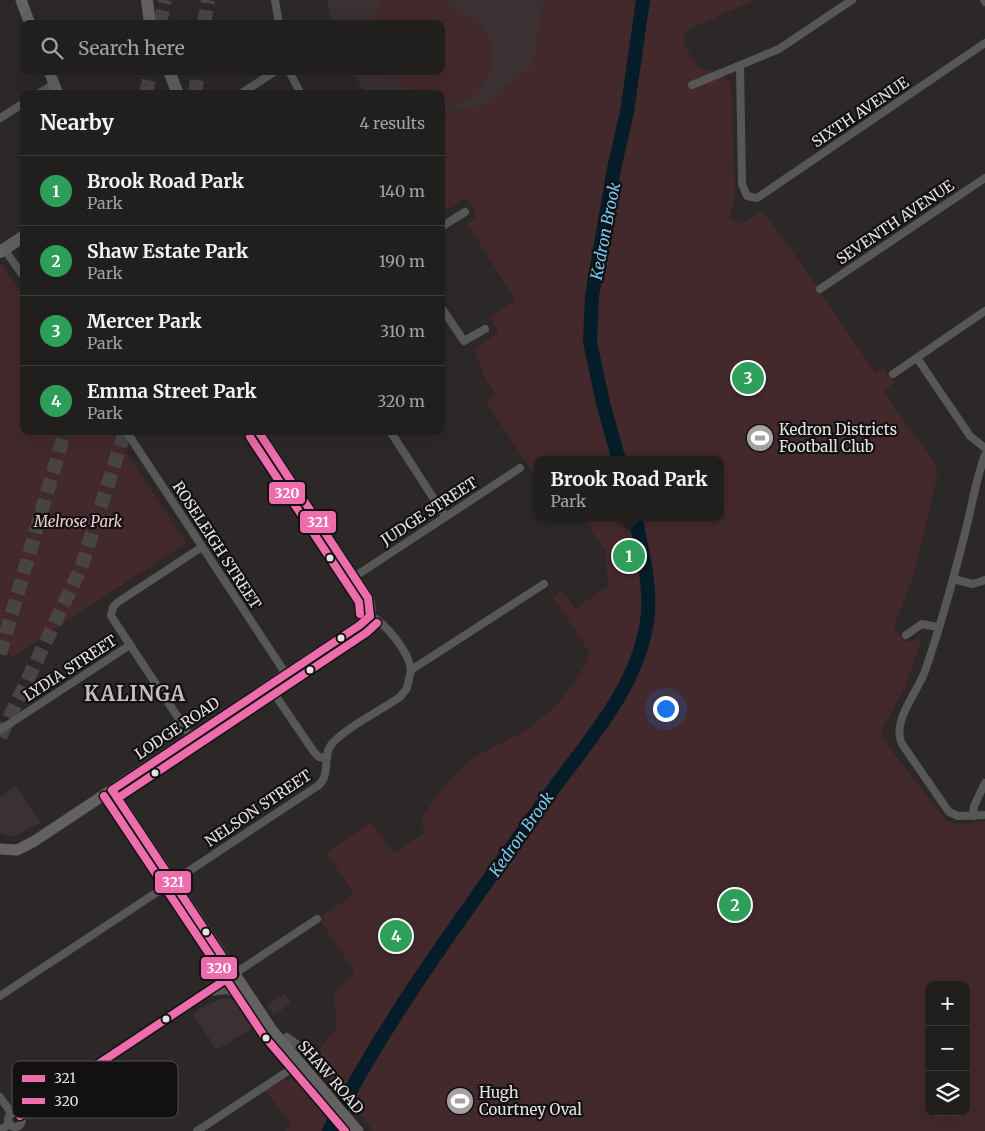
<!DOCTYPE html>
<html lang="en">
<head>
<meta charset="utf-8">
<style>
	:root { --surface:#211e1e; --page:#2d2b2b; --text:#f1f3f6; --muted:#a2a2a4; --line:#3e3c3c; --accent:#d93025 }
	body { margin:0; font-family:Merriweather,serif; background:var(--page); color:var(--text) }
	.controls { position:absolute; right:15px; bottom:15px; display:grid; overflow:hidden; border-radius:10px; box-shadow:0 5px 20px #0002 }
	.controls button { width:45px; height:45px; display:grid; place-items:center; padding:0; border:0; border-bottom:1px solid var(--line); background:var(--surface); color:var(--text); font:25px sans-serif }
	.you { position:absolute; left:665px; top:708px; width:18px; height:18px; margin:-12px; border:4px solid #fff; border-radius:50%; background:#1a73e8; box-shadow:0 0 0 8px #1a73e833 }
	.badge { display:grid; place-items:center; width:32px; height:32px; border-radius:50%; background:var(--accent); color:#fff; font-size:16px; font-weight:700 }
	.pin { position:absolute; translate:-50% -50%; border:2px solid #fff; box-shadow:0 1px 5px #0006 }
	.popup { position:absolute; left:534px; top:456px; width:190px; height:65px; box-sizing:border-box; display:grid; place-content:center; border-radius:10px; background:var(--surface); filter:drop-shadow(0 1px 4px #0005); font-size:16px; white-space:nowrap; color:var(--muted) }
	.popup b { font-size:19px; color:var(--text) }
	.popup::after { content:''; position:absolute; left:50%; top:100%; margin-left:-10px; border:10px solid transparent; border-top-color:var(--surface) }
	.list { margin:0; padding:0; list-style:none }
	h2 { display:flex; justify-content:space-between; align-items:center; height:65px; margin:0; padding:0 20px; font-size:21px }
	h2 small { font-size:16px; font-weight:400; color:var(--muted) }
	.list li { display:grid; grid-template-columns:32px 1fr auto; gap:15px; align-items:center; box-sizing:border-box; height:70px; padding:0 20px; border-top:1px solid var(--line) }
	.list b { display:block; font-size:19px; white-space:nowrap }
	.list p { margin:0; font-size:16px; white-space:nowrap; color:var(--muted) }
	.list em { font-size:16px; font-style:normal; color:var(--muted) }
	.icon { flex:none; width:28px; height:28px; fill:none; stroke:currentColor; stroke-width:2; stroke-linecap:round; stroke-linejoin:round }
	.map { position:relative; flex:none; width:985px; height:1131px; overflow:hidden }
	.search { position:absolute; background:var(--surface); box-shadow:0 5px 20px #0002; left:20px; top:20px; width:425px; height:55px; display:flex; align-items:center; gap:12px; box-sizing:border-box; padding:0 18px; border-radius:10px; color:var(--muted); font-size:19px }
	.panel { position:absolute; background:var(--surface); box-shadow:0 5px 20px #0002; left:20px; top:90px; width:425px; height:345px; border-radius:10px }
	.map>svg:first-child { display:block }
	.built { fill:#3b3032 }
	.green { fill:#43292c; fill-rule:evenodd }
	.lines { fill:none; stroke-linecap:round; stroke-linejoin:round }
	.river { stroke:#041d29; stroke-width:14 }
	.highway-tunnel { stroke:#484444; stroke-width:14; stroke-dasharray:14 7; stroke-linecap:butt }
	.street { stroke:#585757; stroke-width:8 }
	.secondary { stroke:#636161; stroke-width:11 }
	.primary { stroke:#625f5f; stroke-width:12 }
	.bus-1-casing { stroke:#131011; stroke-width:11 }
	.bus-2-casing { stroke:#131011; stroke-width:11 }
	.bus-1 { stroke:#ec6cac; stroke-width:8 }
	.bus-2 { stroke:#ec6cac; stroke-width:8 }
	.bus-dot { fill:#e6e2e3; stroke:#131011; stroke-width:2 }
	.labels { text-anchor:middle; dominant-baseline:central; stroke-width:4.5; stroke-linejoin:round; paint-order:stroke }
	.street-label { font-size:15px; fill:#e6e2e3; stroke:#131011 }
	.poi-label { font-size:15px; fill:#e6e2e3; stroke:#131011; text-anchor:start }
	.park-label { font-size:15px; font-style:italic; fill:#f3ced2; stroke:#131011 }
	.water-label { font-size:16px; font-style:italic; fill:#70cbf4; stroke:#131011 }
	.district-label { font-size:20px; font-weight:bold; letter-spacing:1px; fill:#c5bdbe; stroke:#131011 }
	.key { fill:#131011; stroke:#524f50; stroke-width:1 }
	.key-label { font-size:14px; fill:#e6e2e3 }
	.line-badge { stroke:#131011; stroke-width:2 }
	.badge-label { font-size:14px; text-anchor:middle; font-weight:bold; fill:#fff }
</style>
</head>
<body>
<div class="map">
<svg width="985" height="1131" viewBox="0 0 985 1131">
	<rect width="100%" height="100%" fill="#2c2828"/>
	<!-- built -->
	<g class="built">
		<path d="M327,0H544L534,64L482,106L441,113V94H365L353,71H441V24H332Z"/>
		<path d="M16,786L41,823L11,837L0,833V797Z"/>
		<path d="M285,994L291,1003L274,1015L267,1005Z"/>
		<path d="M223,998L232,999L238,1005L254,1027L217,1050L193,1014L205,1006Z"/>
	</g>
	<!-- green -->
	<g class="green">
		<path d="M387,0C401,0 427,0 441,0C447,2 455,8 461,11C473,18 486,27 491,40C502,69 474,114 441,101V94C420,94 398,87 382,71H441V24H366L382,2Z"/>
		<path d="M544,0H754L685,31L683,44L699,68L723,75L731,83L735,197L729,218L741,224L762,211L788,245L875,373L883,368L894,383L883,391L936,465L937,477L912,580L893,628L909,643L919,637L921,642L905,686L881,732L891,750L946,820L958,825L985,821V1131H374L332,1084L319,1051L337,1027L334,994L355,973L322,923L321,917L354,894L326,853L371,822L394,854L426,832L420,822C433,800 450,776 471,760C486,749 505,742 521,733C551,715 578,685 590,653L553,597L562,590L575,609L608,586L606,552L583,517H720V460H538V480L486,402L496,395L486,380L474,349L499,333L490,317L516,300L467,224L476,217C475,209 472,202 465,198L445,211L441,205V113L482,106L534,64ZM929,985H966V1112H929Z"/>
		<path d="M2,264L24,297V431H112L186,543L12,657L0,639V265Z"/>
		<path d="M291,1079L299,1084L328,1116L322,1131H284L292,1125L266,1091L282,1081Z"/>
	</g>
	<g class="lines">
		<!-- river -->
		<g class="river">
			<path d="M619,460L603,403L590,342L592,296L614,169L627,112L643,0"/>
			<path d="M329,1131C388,1014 468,910 543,803C583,746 636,693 647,622C652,588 642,550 635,517"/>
		</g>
		<!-- highway-tunnel -->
		<g class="highway-tunnel">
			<path d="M160,24L165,0"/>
			<path d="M204,24L208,0"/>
			<path d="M146,94L151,71"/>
			<path d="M195,94L198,71"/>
			<path d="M0,654L65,431"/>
			<path d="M0,737L81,568L125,431"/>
		</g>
		<!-- street -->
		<g class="street">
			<path d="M275,0L279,24"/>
			<path d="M984,0L985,2"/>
			<path d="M740,66L742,184L747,196L757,198L985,43"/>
			<path d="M289,71L301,94"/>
			<path d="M692,85L779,49L852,0"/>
			<path d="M38,94L54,84"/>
			<path d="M240,94L276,71"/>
			<path d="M0,118L24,103"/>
			<path d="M441,227L465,212"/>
			<path d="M4,249L24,277"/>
			<path d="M820,289L985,178"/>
			<path d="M441,307L464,341L485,329"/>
			<path d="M917,358L970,436L985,448"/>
			<path d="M893,374L985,311"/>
			<path d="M126,431L286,674"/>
			<path d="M390,431L445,516"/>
			<path d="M985,455C976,479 972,505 966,529C954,577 941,625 925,671C917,693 891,722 902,744L949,812L958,816L985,815"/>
			<path d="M354,577L520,468"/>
			<path d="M953,579L973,584L985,580"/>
			<path d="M370,616C386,623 409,652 411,670"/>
			<path d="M906,635L922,624L938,627"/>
			<path d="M269,686L314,752L319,757L327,758"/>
			<path d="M0,730L130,645"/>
			<path d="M191,737L111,616L113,607L118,602L202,547"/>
			<path d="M973,816L974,806L985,783"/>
			<path d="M209,992L228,990L251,1003"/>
			<path d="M0,996L319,785C331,774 322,757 331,745C342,730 383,709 400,697L407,688L411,670L544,584"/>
			<path d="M281,1043L287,1037L317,1059"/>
			<path d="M0,1097L12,1114"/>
			<circle cx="15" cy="1120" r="7"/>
			<path d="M20,1116L317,919"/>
			<path d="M0,1130L10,1124"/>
			<path d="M197,1131L299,1064"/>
		</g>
		<!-- secondary -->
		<g class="secondary">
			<path d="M21,0L30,24"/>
			<path d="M49,71L58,94"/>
			<path d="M112,790L272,1030L358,1131"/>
			<path d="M0,849L17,850L33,842L360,625C371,617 372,610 368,598L258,431"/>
		</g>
		<!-- primary -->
		<g class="primary">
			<path d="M147,0L150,24"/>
			<path d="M169,71L178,94"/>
			<path d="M0,252L24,236"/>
		</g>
		<defs>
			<g id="bus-1">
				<path d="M258,431L368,598L370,616"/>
				<path d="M112,790L360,625L370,616"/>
				<path d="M112,790L234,974"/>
				<path d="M20,1116L234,974"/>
			</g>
			<g id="bus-2">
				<path d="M250,437L359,602L360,614"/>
				<path d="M104,796L264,1036L345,1131"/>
				<path d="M118,798L366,633L377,623"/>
			</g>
		</defs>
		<!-- bus-1 casing -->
		<use href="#bus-1" class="bus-1-casing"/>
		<!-- bus-2 casing -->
		<use href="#bus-2" class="bus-2-casing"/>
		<!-- bus-1 -->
		<use href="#bus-1" class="bus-1"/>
		<!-- bus-2 -->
		<use href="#bus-2" class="bus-2"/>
	</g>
	<!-- icons -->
	<defs>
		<symbol id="stadium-disc" viewBox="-11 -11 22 22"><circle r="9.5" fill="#a5a1a2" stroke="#131011"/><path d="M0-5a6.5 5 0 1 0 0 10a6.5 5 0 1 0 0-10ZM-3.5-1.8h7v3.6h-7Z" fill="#fff"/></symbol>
	</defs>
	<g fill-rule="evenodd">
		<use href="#stadium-disc" x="744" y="422" width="32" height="32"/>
		<use href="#stadium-disc" x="444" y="1085" width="32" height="32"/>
	</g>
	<!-- markers -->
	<g class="bus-dot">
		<circle cx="330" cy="558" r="4.5"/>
		<circle cx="341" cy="638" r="4.5"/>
		<circle cx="310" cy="670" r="4.5"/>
		<circle cx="155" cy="773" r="4.5"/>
		<circle cx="206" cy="932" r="4.5"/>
		<circle cx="166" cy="1019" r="4.5"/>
		<circle cx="266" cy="1038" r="4.5"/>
	</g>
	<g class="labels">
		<!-- street labels -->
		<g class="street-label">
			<text transform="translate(860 112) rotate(-34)">SIXTH AVENUE</text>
			<text transform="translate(895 222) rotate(-34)">SEVENTH AVENUE</text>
			<text transform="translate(429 511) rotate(-33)">JUDGE STREET</text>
			<text transform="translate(217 545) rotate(57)">ROSELEIGH STREET</text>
			<text transform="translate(70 668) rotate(-33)">LYDIA STREET</text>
			<text transform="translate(177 728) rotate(-34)">LODGE ROAD</text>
			<text transform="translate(258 808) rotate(-34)">NELSON STREET</text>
			<text transform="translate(331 1077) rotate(49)">SHAW ROAD</text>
		</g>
		<!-- poi labels -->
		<g class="poi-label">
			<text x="779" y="429">Kedron Districts<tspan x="779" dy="17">Football Club</tspan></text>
			<text x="479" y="1092">Hugh<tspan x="479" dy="17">Courtney Oval</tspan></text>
		</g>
		<!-- park labels -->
		<g class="park-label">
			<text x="78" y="521">Melrose Park</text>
		</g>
		<!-- water labels -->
		<g class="water-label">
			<text transform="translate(605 231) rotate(-79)">Kedron Brook</text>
			<text transform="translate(521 834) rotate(-55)">Kedron Brook</text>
		</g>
		<!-- district labels -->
		<g class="district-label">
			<text x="135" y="693">KALINGA</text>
		</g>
	</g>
	<!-- legend -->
	<rect x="12" y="1061" width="166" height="57" rx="8" class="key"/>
	<rect x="22" y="1075" width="23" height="7" fill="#ec6cac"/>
	<rect x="22" y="1098" width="23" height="6" fill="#ec6cac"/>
	<g class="key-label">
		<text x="54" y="1083">321</text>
		<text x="54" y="1106">320</text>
	</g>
	<g class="line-badge">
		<rect x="268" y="481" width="38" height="24" rx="5" fill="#ec6cac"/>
		<rect x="299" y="510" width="38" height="24" rx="5" fill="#ec6cac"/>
		<rect x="154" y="870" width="38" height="24" rx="5" fill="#ec6cac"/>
		<rect x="200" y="956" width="38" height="24" rx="5" fill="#ec6cac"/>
	</g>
	<g class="badge-label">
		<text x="287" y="498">320</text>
		<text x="318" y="527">321</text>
		<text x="173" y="887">321</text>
		<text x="219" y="973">320</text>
	</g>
</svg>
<div class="controls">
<button>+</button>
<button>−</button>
<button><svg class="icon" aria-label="layers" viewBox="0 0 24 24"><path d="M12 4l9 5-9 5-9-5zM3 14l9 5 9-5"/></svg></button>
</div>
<div class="you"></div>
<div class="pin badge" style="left:629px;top:556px;background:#2e9e5b">1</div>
<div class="popup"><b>Brook Road Park</b>Park</div>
<div class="pin badge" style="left:735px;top:905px;background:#2e9e5b">2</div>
<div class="pin badge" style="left:748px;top:378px;background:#2e9e5b">3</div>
<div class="pin badge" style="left:396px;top:936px;background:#2e9e5b">4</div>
<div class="search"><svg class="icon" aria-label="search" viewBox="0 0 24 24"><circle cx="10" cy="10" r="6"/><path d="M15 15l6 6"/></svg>Search here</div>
<section class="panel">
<h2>Nearby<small>4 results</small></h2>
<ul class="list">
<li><span class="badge" style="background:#2e9e5b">1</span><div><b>Brook Road Park</b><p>Park</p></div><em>140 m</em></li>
<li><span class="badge" style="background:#2e9e5b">2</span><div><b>Shaw Estate Park</b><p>Park</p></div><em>190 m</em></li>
<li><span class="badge" style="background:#2e9e5b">3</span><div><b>Mercer Park</b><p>Park</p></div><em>310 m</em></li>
<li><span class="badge" style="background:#2e9e5b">4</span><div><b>Emma Street Park</b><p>Park</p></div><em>320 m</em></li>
</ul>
</section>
</div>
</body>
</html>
